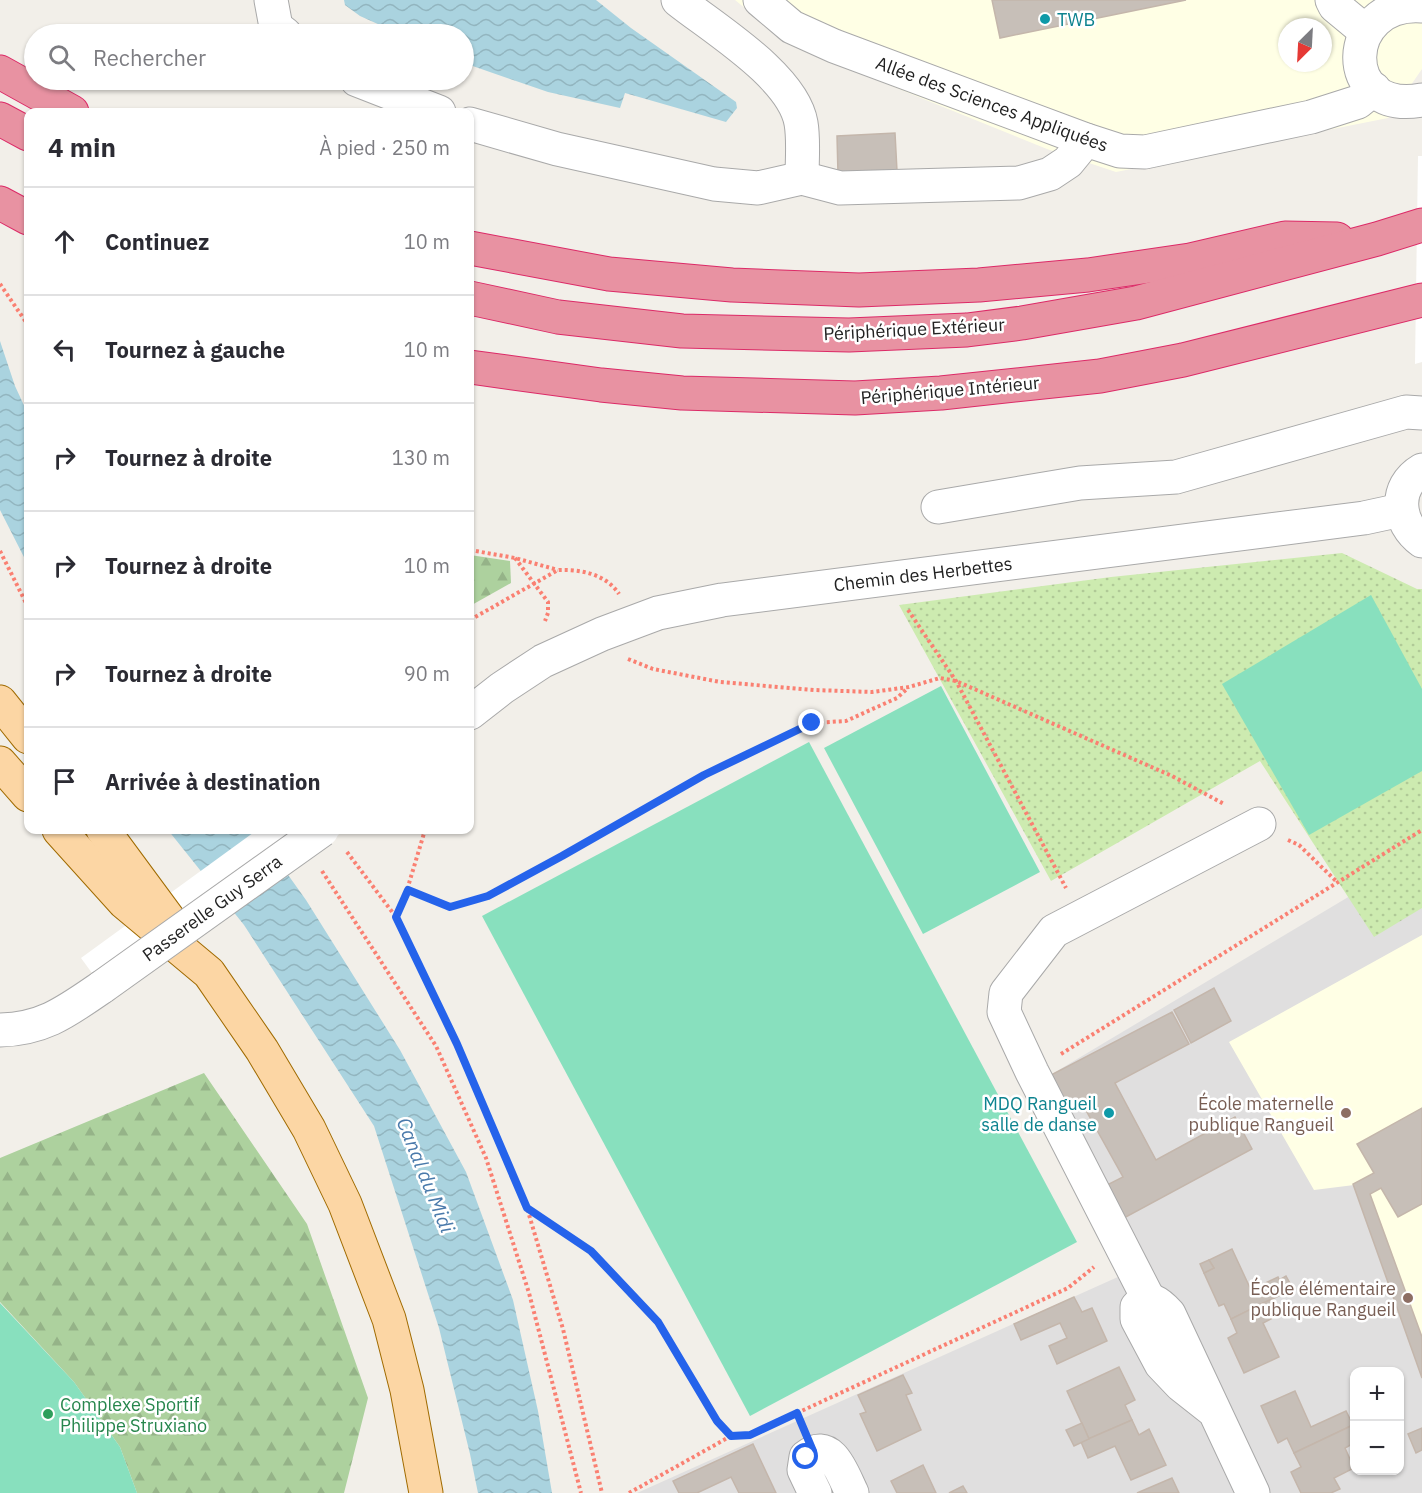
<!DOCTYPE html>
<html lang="fr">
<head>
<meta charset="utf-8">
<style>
	:root { --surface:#fff; --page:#f7f7f7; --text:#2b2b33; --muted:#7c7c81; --line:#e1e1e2 }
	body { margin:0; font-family:"IBM Plex Sans",sans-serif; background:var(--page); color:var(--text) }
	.controls { position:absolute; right:18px; bottom:18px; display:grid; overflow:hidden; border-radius:12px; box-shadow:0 2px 4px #0004 }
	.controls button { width:54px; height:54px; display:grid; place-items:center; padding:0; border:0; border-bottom:2px solid var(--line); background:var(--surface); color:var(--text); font:30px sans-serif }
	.compass { position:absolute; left:1278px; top:18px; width:54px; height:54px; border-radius:50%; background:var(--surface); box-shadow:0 2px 4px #0004; rotate:204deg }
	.stop { position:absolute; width:18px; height:18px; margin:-14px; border:4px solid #2563eb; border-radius:50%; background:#fff }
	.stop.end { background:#2563eb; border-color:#fff; box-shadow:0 2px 6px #0008 }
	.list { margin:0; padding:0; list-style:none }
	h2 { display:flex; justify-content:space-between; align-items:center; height:78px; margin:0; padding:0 24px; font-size:26px }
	h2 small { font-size:20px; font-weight:400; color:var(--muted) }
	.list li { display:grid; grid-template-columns:39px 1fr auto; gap:18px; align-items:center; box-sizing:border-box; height:108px; padding:0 24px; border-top:2px solid var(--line) }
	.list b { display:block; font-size:22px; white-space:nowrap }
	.list em { font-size:20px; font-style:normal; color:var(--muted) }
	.icon { flex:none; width:33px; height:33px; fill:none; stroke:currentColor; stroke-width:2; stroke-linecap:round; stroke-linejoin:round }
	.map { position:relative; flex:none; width:1422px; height:1493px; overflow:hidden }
	.search { position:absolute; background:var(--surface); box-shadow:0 2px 4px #0004; left:24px; top:24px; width:450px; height:66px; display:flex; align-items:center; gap:15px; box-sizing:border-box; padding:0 21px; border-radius:33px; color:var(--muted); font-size:22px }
	.panel { position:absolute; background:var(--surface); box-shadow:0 2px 4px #0004; left:24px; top:108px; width:450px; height:726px; border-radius:12px }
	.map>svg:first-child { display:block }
	.residential { fill:#e0dfdf; fill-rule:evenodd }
	.education { fill:#ffffe5; fill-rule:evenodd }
	.grass { fill:url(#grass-dots) }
	.forest { fill:url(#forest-firs) }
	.pitch { fill:#88e0be }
	.water { fill:url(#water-waves) }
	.pier { fill:#fff }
	.building { fill:#c7bfb8; stroke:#c4b6ab; stroke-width:1.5 }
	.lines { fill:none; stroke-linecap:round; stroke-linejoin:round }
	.minor-casing { stroke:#a9a9a9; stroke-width:35 }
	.major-casing { stroke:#a06b00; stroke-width:35 }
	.highway-casing { stroke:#dc2a67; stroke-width:35 }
	.path { stroke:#fa8072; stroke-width:4; stroke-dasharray:3 3; stroke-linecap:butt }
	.minor { stroke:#fff; stroke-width:33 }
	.major { stroke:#fcd6a4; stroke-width:33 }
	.highway { stroke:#e892a2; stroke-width:33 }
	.minor-bridge-casing { stroke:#a9a9a9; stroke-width:35; stroke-linecap:butt }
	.minor-bridge { stroke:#fff; stroke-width:33 }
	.route { stroke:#2563eb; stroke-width:8 }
	.culture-dot { fill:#0f9aa8; stroke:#fff; stroke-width:2 }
	.education-dot { fill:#8d6e63; stroke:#fff; stroke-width:2 }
	.leisure-dot { fill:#2e9e5b; stroke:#fff; stroke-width:2 }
	.labels { text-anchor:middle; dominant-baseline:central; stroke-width:5; stroke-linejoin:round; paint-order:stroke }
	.culture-label { font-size:18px; fill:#0d838f; stroke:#fff; text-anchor:start }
	.street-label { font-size:18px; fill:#222; stroke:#fff }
	.education-label { font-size:18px; fill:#785e54; stroke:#fff; text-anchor:end }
	.leisure-label { font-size:18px; fill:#27864d; stroke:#fff; text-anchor:start }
	.water-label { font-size:20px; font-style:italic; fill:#4a7aab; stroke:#fff }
</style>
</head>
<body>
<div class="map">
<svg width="1422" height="1493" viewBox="0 0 1422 1493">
	<defs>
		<pattern id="grass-dots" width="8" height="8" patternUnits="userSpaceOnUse" patternTransform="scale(1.5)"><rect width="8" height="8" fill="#cdebb0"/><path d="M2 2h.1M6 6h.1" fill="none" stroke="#b0c997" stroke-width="1.8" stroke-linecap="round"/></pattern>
		<pattern id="forest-firs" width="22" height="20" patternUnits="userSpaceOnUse" patternTransform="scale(1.5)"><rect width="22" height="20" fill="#add19e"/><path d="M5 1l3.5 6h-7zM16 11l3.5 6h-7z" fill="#95b388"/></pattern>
		<pattern id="water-waves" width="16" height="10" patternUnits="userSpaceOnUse" patternTransform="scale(1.5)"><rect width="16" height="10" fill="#aad3df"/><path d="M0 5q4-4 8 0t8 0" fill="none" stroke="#92b5bf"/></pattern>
	</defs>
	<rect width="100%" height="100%" fill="#f2efe9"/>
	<!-- residential -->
	<path class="residential" d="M1422,853V1493H637L1149,1263L1047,1077ZM1354,1372H1400V1470H1354Z"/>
	<!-- education -->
	<g class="education">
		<path d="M735,0H1422V69L1388,118L1116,172L1047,149L790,45ZM1287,27H1323V63H1287Z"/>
		<path d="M1422,935V1378L1354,1185L1314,1190L1229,1042Z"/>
	</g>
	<!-- grass -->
	<path class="grass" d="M1342,553L1417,589H1422V908L1374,937L1260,761L1051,881L899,605L1111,577Z"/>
	<!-- forest -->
	<g class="forest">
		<path d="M470,555L510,561L511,583L470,606Z"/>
		<path d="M204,1073L307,1224L368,1398L344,1493H137L120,1447L74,1382L0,1302V1158Z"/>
	</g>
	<!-- pitch -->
	<g class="pitch">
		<path d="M1371,595L1422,689V771L1309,835L1222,684Z"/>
		<path d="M941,686L1040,872L923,934L824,748Z"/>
		<path d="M809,742L1077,1242L750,1416L482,916Z"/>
		<path d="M0,1303L74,1382L120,1447L137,1493H0Z"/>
	</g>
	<!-- water -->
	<g class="water">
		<path d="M344,0H596L631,28L736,102L737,108L726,122L625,93L620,108L548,92L464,63V34H400L360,16L345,5Z"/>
		<path d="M0,341L15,386L28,414V565L0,510Z"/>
		<path d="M168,830H256L306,900L400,1050L466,1172L513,1300L538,1411L552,1493H478L470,1454L439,1328L374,1126L244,925Z"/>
	</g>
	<!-- pier -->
	<g class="pier">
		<path d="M1418,156H1422V362L1415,364Z"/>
		<path d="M257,830H345L111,999L81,958Z"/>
	</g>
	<!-- building -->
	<g class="building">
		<path d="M992,0H1186L1000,38Z"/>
		<path d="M895,133L897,171L838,174L837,136Z"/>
		<path d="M1214,988L1231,1021L1191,1043L1174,1010Z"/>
		<path d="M1172,1012L1189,1044L1115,1083L1156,1160L1235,1117L1252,1149L1124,1218L1107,1185L1123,1177L1083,1105L1092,1100L1090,1097L1066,1110L1049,1076Z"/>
		<path d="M1422,1108V1204L1398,1217L1381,1188L1370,1194L1422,1337V1378L1353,1184L1374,1173L1357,1144Z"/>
		<path d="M1232,1249L1251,1290L1278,1277L1285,1293L1231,1319L1224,1304L1219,1306L1204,1273L1214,1268L1209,1260Z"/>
		<path d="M1209,1260L1214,1268L1204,1273L1200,1264Z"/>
		<path d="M1286,1276L1291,1285L1284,1289L1279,1280Z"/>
		<path d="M1074,1297L1082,1312L1092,1308L1107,1341L1057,1364L1049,1346L1067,1338L1060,1323L1021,1340L1014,1324Z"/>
		<path d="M1272,1299L1276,1306L1266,1310L1263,1303Z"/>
		<path d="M1263,1303L1271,1319L1263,1323L1279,1357L1244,1373L1228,1338L1237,1333L1231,1319Z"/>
		<path d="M1119,1367L1135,1400L1125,1405L1132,1420L1089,1439L1067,1391Z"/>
		<path d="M903,1375L912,1393L906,1395L921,1430L877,1451L860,1414L866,1412L858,1395Z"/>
		<path d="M1295,1391L1311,1427L1346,1411L1353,1425L1294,1453L1287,1438L1278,1443L1261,1406Z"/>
		<path d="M1132,1420L1139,1435L1149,1429L1166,1465L1131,1480L1115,1446L1088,1458L1081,1442Z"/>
		<path d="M1082,1423L1089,1439L1074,1446L1066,1430Z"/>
		<path d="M1353,1425L1354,1443L1345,1448L1354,1468L1334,1478L1340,1489L1331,1493H1301L1291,1472L1301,1467L1294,1453Z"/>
		<path d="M1422,1428V1450L1416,1453L1408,1434Z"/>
		<path d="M753,1444L776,1493H739L731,1477L697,1493H679L673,1481Z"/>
		<path d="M923,1465L936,1493H897L891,1481Z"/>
		<path d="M1172,1478L1179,1493H1137Z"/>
		<path d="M963,1486L967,1493H949Z"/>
	</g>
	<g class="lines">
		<defs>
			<g id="minor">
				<path d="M271,0L276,27L285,34"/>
				<path d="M678,0C713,28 793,76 801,123C804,140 802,160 802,178"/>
				<path d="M760,0L792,27L834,46L1086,140L1120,151L1145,152L1311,117L1358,102L1374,89"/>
				<path d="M1332,0L1335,6L1364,30"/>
				<path d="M1422,6C1341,0 1337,116 1422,100"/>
				<path d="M357,80L439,112"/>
				<path d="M470,124L557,149L714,184L758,188L802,178L840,188L1019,183L1050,174L1068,162L1086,140"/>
				<path d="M1422,470C1393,487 1397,523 1422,541"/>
				<path d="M938,507L1080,483L1176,477L1406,412L1422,413"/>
				<path d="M470,713L502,688L543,661L602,634L658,613L722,600L1364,518L1401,510"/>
				<path d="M0,1030C44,1029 67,1011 102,987"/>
				<path d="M1149,1300L1032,1072L1004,1012L1006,993L1054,931L1259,824"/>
				<path d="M1214,1411L1181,1385L1161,1364L1137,1319V1307C1148,1293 1160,1304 1169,1314L1253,1493"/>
				<path d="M815,1493L804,1470L806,1457C831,1436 843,1475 852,1493"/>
			</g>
			<g id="major">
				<path d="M0,702L28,737"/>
				<path d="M0,763L28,795"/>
				<path d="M59,830L124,902L209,973L262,1050L309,1129L345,1204L389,1319L407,1390L426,1493"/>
				<path d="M103,830L176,929"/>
			</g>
			<g id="highway">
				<path d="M0,72L72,112"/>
				<path d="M0,119L28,134"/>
				<path d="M0,203L28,218"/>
				<path d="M470,248L609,274L732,285L859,290L979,285L1088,275L1190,260L1285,238L1337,239"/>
				<path d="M470,298L558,317L682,331L849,335L967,330L1022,323L1136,303L1377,239L1422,225"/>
				<path d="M470,367L601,385L682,393L855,398L941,393L1100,376L1183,360L1422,300"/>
			</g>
		</defs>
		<!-- minor casing -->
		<use href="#minor" class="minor-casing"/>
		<!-- major casing -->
		<use href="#major" class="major-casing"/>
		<!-- highway casing -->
		<use href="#highway" class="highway-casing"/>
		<!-- path -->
		<g class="path">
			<path d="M0,284L28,325"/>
			<path d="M470,550L515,558L558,570"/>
			<path d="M0,551L28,607"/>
			<path d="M515,558L548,602V613L545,621"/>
			<path d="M908,610L956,681L1066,888"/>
			<path d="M470,620L558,570C580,569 606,574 619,594"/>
			<path d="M628,659L653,669L720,682L814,690L872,692L909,687L940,678L956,681L1172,776L1224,804"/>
			<path d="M1288,840L1299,845L1337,882"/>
			<path d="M347,852L396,917L457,1045L527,1208L563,1329L602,1493"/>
			<path d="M322,871L436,1046L486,1158L529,1293L581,1493"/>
			<path d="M407,890L450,907L487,896L562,856L704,775L812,723L846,721L897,698L908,688"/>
			<path d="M396,917L407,890L425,830"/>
			<path d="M1061,1054L1422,830"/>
			<path d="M528,1208L591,1251L658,1322L717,1421L731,1436L750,1435L797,1413L801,1424"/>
			<path d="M797,1413L1068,1288L1094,1267"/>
			<path d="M629,1493L731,1436"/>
		</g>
		<!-- minor -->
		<use href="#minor" class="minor"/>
		<!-- major -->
		<use href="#major" class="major"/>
		<!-- highway -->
		<use href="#highway" class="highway"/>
		<defs>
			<path id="minor-bridge" d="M102,987L322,830"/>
		</defs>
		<!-- minor-bridge casing -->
		<use href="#minor-bridge" class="minor-bridge-casing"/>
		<!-- minor-bridge -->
		<use href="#minor-bridge" class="minor-bridge"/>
	</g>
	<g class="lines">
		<!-- route -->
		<path class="route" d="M806,1457L813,1451L797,1413L750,1435L731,1436L717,1421L658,1322L591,1251L527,1208L457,1044L396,917L408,890L450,907L488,896L562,856L704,775L812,723"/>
	</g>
	<!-- markers -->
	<g class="culture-dot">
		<circle cx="1045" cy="19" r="6"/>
		<circle cx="1109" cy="1113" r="6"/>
	</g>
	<g class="education-dot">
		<circle cx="1346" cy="1113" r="6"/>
		<circle cx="1408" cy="1298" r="6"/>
	</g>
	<circle class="leisure-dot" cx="48" cy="1414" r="6"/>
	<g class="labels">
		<!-- culture labels -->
		<g class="culture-label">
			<text x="1057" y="19">TWB</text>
			<text x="1097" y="1103" text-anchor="end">MDQ Rangueil<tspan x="1097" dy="21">salle de danse</tspan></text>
		</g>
		<!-- street labels -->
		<g class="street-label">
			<text transform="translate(992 104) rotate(20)">Allée des Sciences Appliquées</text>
			<text transform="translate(914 329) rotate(-3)">Périphérique Extérieur</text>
			<text transform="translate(950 390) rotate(-5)">Périphérique Intérieur</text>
			<text transform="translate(923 574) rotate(-7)">Chemin des Herbettes</text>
			<text transform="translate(212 908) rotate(-36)">Passerelle Guy Serra</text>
		</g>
		<!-- education labels -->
		<g class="education-label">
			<text x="1334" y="1103">École maternelle<tspan x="1334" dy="21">publique Rangueil</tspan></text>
			<text x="1396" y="1288">École élémentaire<tspan x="1396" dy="21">publique Rangueil</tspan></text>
		</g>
		<!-- leisure labels -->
		<g class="leisure-label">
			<text x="60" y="1404">Complexe Sportif<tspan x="60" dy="21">Philippe Struxiano</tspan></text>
		</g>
		<!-- water labels -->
		<g class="water-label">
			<text transform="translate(426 1175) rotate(68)">Canal du Midi</text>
		</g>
	</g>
</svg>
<div class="controls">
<button>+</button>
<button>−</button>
</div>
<svg class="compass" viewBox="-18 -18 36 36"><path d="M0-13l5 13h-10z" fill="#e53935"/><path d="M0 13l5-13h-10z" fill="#7c7c81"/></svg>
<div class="stop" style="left:806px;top:1457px"></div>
<div class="stop end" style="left:812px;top:723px"></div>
<div class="search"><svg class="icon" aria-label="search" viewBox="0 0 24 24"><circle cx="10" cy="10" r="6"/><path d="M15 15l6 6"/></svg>Rechercher</div>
<section class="panel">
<h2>4 min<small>À pied · 250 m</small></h2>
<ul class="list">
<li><svg class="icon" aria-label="ahead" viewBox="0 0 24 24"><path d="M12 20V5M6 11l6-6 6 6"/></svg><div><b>Continuez</b></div><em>10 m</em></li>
<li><svg class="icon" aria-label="left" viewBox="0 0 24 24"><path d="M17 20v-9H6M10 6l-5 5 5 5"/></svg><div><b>Tournez à gauche</b></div><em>10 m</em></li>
<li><svg class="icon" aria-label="right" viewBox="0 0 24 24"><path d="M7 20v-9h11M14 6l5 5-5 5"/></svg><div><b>Tournez à droite</b></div><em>130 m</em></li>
<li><svg class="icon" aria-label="right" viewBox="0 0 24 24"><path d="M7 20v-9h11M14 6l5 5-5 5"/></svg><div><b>Tournez à droite</b></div><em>10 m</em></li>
<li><svg class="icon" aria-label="right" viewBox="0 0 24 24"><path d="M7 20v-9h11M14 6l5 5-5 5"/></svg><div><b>Tournez à droite</b></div><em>90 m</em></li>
<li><svg class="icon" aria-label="arrive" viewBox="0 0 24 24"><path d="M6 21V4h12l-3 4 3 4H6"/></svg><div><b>Arrivée à destination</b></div></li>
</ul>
</section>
</div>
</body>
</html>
